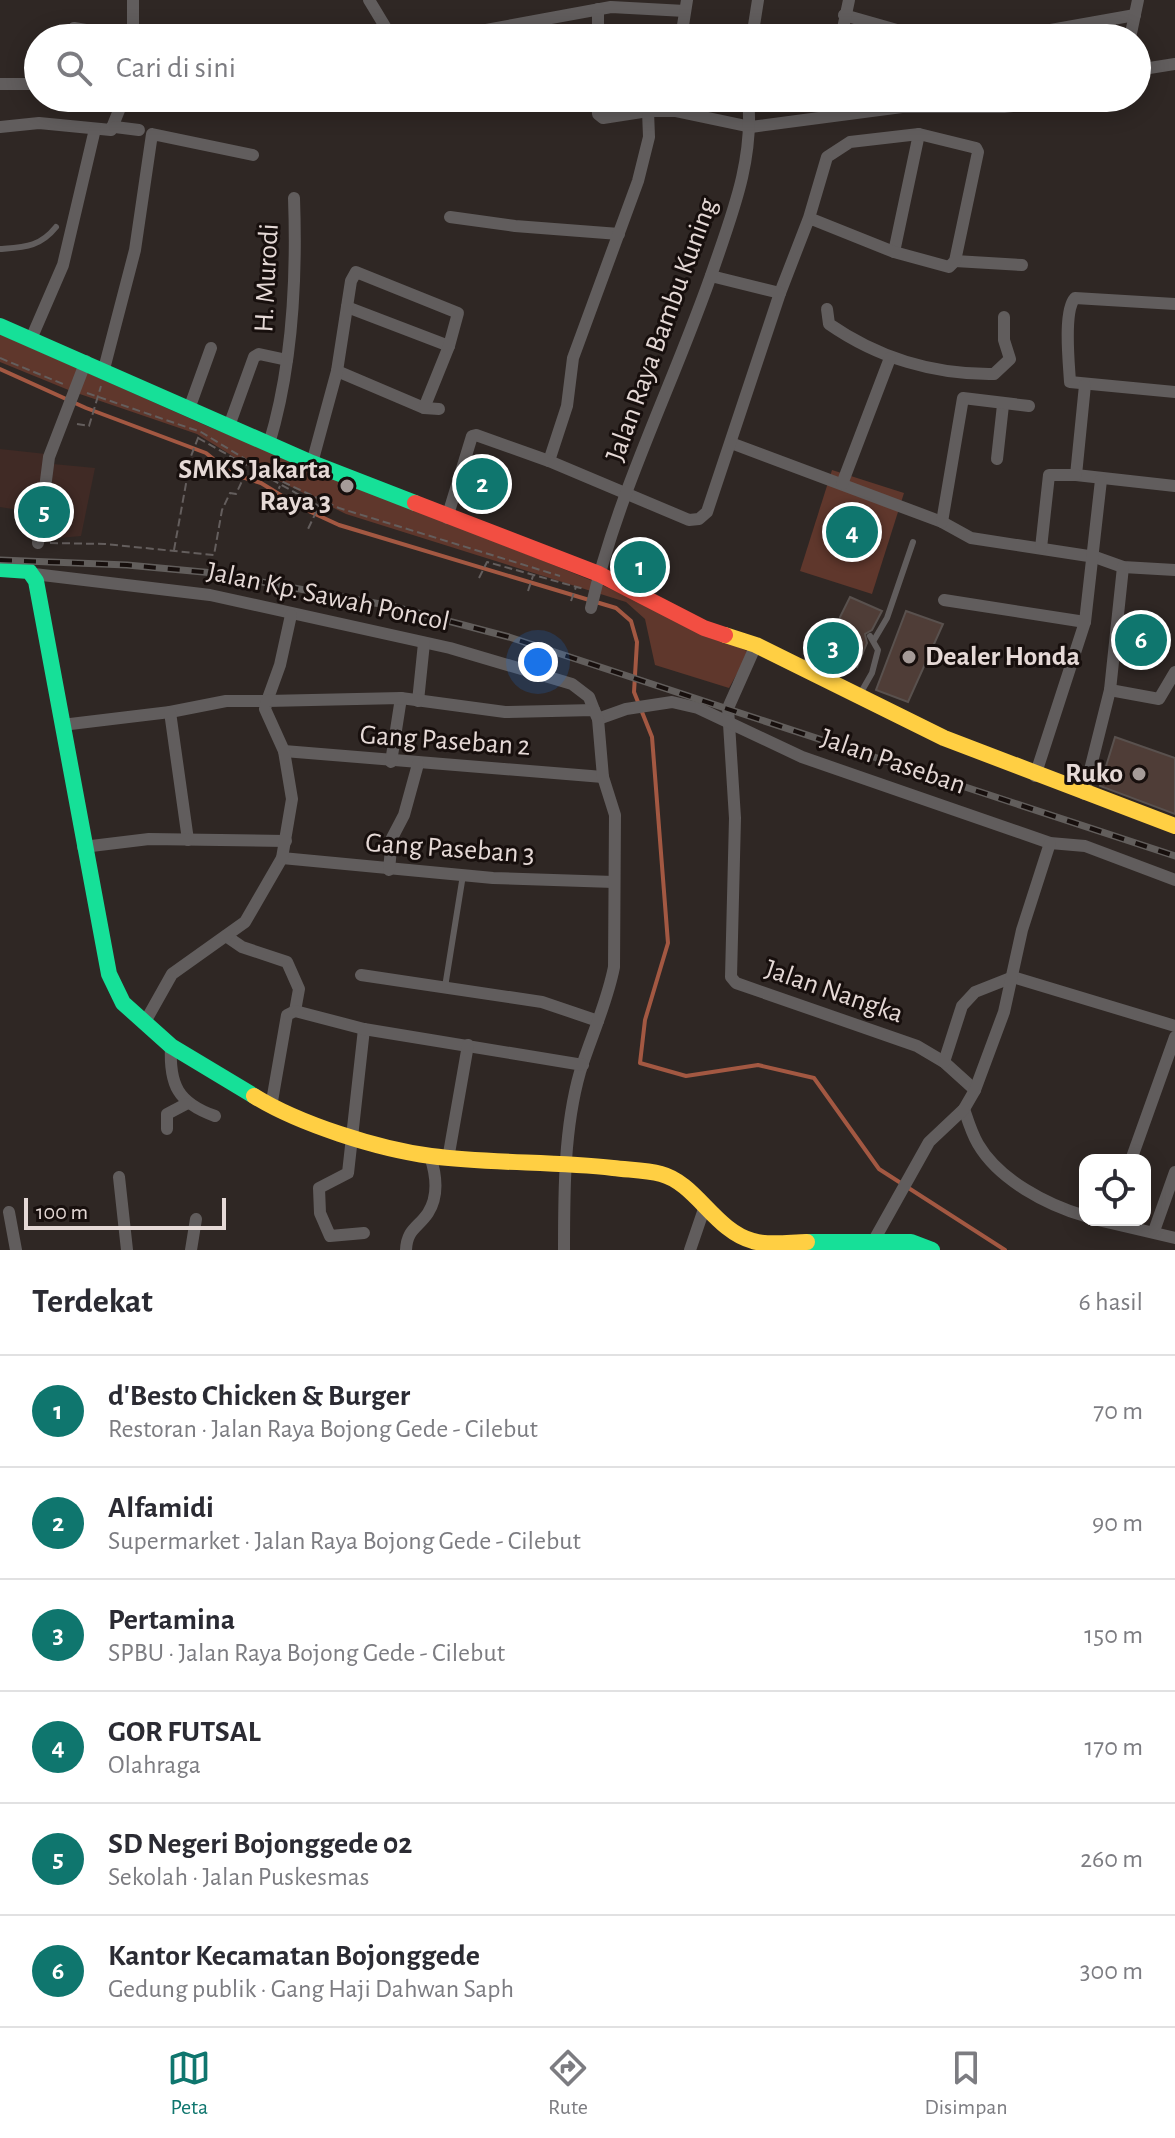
<!DOCTYPE html>
<html lang="id">
<head>
<meta charset="utf-8">
<style>
	:root { --surface:#fff; --page:#f2f2f3; --text:#2b2b33; --muted:#7c7c81; --line:#e1e1e2; --accent:#0f766e }
	body { margin:0; font-family:"Alegreya Sans",sans-serif; background:var(--page); color:var(--text) }
	.controls { position:absolute; right:24px; bottom:24px; display:grid; overflow:hidden; border-radius:16px; box-shadow:0 4px 20px #0003 }
	.controls button { width:72px; height:72px; display:grid; place-items:center; padding:0; border:0; border-bottom:2px solid var(--line); background:var(--surface); color:var(--text); font:40px sans-serif }
	.scale { position:absolute; left:24px; bottom:20px; width:202px; box-sizing:border-box; padding-left:8px; border:4px solid #e5d9d6; border-top:0; font-size:22px; line-height:28px; white-space:nowrap; color:#e5d9d6; -webkit-text-stroke:6px #170f0d; paint-order:stroke }
	.you { position:absolute; left:538px; top:662px; width:28px; height:28px; margin:-20px; border:6px solid #fff; border-radius:50%; background:#1a73e8; box-shadow:0 0 0 12px #1a73e833 }
	.badge { display:grid; place-items:center; width:52px; height:52px; border-radius:50%; background:var(--accent); color:#fff; font-size:26px; font-weight:700 }
	.pin { position:absolute; translate:-50% -50%; border:4px solid #fff; box-shadow:0 2px 8px #0006 }
	.list { margin:0; padding:0; list-style:none }
	h2 { display:flex; justify-content:space-between; align-items:center; height:104px; margin:0; padding:0 32px; font-size:34px }
	h2 small { font-size:26px; font-weight:400; color:var(--muted) }
	.list li { display:grid; grid-template-columns:52px 1fr auto; gap:24px; align-items:center; box-sizing:border-box; height:112px; padding:0 32px; border-top:2px solid var(--line) }
	.list b { display:block; font-size:30px; white-space:nowrap }
	.list p { margin:0; font-size:26px; white-space:nowrap; color:var(--muted) }
	.list em { font-size:26px; font-style:normal; color:var(--muted) }
	.icon { flex:none; width:44px; height:44px; fill:none; stroke:currentColor; stroke-width:2; stroke-linecap:round; stroke-linejoin:round }
	.map { position:relative; flex:none; width:1175px; height:1250px; overflow:hidden }
	.search { position:absolute; background:var(--surface); box-shadow:0 4px 20px #0003; left:24px; right:24px; top:24px; height:88px; display:flex; align-items:center; gap:20px; box-sizing:border-box; padding:0 28px; border-radius:44px; color:var(--muted); font-size:30px }
	.sheet { height:776px; background:var(--surface) }
	nav { display:flex; justify-content:space-around; align-items:center; box-sizing:border-box; height:112px; border-top:2px solid var(--line); background:var(--surface); font-size:22px; color:var(--muted) }
	nav a { display:grid; justify-items:center; gap:4px }
	nav .on { color:var(--accent) }
	.map>svg:first-child { display:block }
	.built { fill:#402a25 }
	.green { fill:#5f372c }
	.lines { fill:none; stroke-linecap:round; stroke-linejoin:round }
	.stream { stroke:#a35842; stroke-width:4 }
	.building { fill:#4f3d37; stroke:#59514e; stroke-width:2 }
	.path { stroke:#645e5d; stroke-width:2; stroke-dasharray:8 4; stroke-linecap:butt }
	.lane { stroke:#615d5d; stroke-width:6 }
	.street { stroke:#615d5d; stroke-width:12 }
	.fast { stroke:#16e098; stroke-width:16 }
	.slow { stroke:#ffcf43; stroke-width:16 }
	.jam { stroke:#f24e42; stroke-width:16 }
	.rail-casing { stroke:#625e5c; stroke-width:7 }
	.rail { stroke:#170f0d; stroke-width:4; stroke-dasharray:12; stroke-linecap:butt }
	.poi-dot { fill:#a59b98; stroke:#170f0d; stroke-width:3 }
	.labels { text-anchor:middle; dominant-baseline:central; stroke-width:6; stroke-linejoin:round; paint-order:stroke }
	.street-label { font-size:28px; fill:#e5d9d6; stroke:#170f0d }
	.poi-label { font-size:28px; font-weight:bold; fill:#e5d9d6; stroke:#170f0d; text-anchor:end }
</style>
</head>
<body>
<div class="map">
<svg width="1175" height="1250" viewBox="0 0 1175 1250">
	<rect width="100%" height="100%" fill="#2f2724"/>
	<!-- built -->
	<g class="built">
		<path d="M0,449L46,454L37,513L0,507Z"/>
		<path d="M53,464L95,468L81,536L48,539Z"/>
	</g>
	<!-- green -->
	<g class="green">
		<path d="M0,334L207,426L593,581L749,652L729,688L655,665L645,619L626,602L346,514L247,465L197,434L71,391L0,362Z"/>
		<path d="M832,470L904,493L872,594L800,571Z"/>
	</g>
	<g class="lines">
		<!-- stream -->
		<path class="stream" d="M0,369L86,408L206,453L232,474L261,483L300,507L339,525L616,608L631,621L637,642L634,692L652,737L668,943L645,1020L640,1063L686,1076L758,1065L814,1078L879,1169L1005,1250"/>
	</g>
	<!-- building -->
	<g class="building">
		<path d="M850,597L882,611L872,630L865,634L867,643L857,667L825,653L834,630L842,625L840,617Z"/>
		<path d="M906,611L943,624L908,702L876,690Z"/>
		<path d="M1127,619L1166,626L1159,662L1123,656Z"/>
		<path d="M1115,737L1175,758V814L1100,786Z"/>
	</g>
	<g class="lines">
		<!-- path -->
		<g class="path">
			<path d="M0,358L63,384"/>
			<path d="M87,393L201,432L281,481L339,508L560,576"/>
			<path d="M77,424L89,426L101,386"/>
			<path d="M198,438L319,506L308,529"/>
			<path d="M264,505L272,503L280,486"/>
			<path d="M50,543L105,544L214,555L222,510L230,493L236,494L248,468"/>
			<path d="M174,550L191,456L200,433"/>
			<path d="M479,578L487,562L584,589"/>
			<path d="M528,591L533,576"/>
			<path d="M571,601L576,587"/>
		</g>
		<!-- lane -->
		<g class="lane">
			<path d="M0,249C25,247 40,247 56,227"/>
			<path d="M874,640L887,618L913,542"/>
			<path d="M804,668C811,650 818,628 837,622"/>
			<path d="M860,694L872,673L878,650L870,636"/>
			<path d="M445,987L463,875"/>
		</g>
		<!-- street -->
		<g class="street">
			<path d="M133,0V38"/>
			<path d="M369,0L392,38"/>
			<path d="M844,15L925,38"/>
			<path d="M74,28L133,38"/>
			<path d="M442,38L611,7L685,11"/>
			<path d="M598,38V9"/>
			<path d="M681,38L687,0"/>
			<path d="M752,38L758,0"/>
			<path d="M841,38L849,0"/>
			<path d="M1006,38L1135,15"/>
			<path d="M1130,38L1138,0"/>
			<path d="M1137,70L1175,64"/>
			<path d="M0,84H38"/>
			<path d="M597,98L598,114L603,118L648,111"/>
			<path d="M832,115L834,98"/>
			<path d="M0,127L39,123L111,130L124,98"/>
			<path d="M115,127L139,130"/>
			<path d="M450,217L515,226L619,234"/>
			<path d="M894,252L919,134"/>
			<path d="M955,261L1022,265"/>
			<path d="M780,293L809,218L894,252L949,267L955,261L978,152L976,148L919,134L850,142L827,157L809,218"/>
			<path d="M1175,304L1075,298C1063,311 1069,363 1070,382L1175,392"/>
			<path d="M347,307L449,346"/>
			<path d="M827,309L829,324C878,358 935,375 994,374L1010,359L1004,340V317"/>
			<path d="M31,339L63,265L95,129"/>
			<path d="M104,369L135,250L152,134L253,155"/>
			<path d="M337,371L424,408L439,409"/>
			<path d="M1085,385L1076,475L1175,486"/>
			<path d="M189,409L211,348"/>
			<path d="M229,426L254,357L259,354L287,360"/>
			<path d="M731,443L942,522L971,538L1095,557L1123,567L1175,570"/>
			<path d="M269,444C293,365 297,280 294,198"/>
			<path d="M997,459L1003,405"/>
			<path d="M549,461L567,406L573,358L638,181L649,137L648,111H675L751,127L902,107H1004L1085,98"/>
			<path d="M312,463L337,371L351,281L356,272L458,313L449,346L424,408"/>
			<path d="M842,484L890,358"/>
			<path d="M447,518L472,436L476,435L549,461L689,520L699,519L707,512L780,293L711,276"/>
			<path d="M942,522L963,398L1029,406"/>
			<path d="M38,543L49,457L86,361"/>
			<path d="M1041,548L1049,475H1076"/>
			<path d="M34,574L210,595L450,648L572,684L589,697L594,710"/>
			<path d="M944,600L1085,622"/>
			<path d="M591,608C618,490 676,379 715,264C734,209 754,157 748,98"/>
			<path d="M756,645L728,708L735,818L731,977L736,983L917,1046L944,1062L975,1090"/>
			<path d="M1110,690L1159,699L1175,672"/>
			<path d="M418,701L424,643"/>
			<path d="M170,712L226,701H267L280,665L291,615"/>
			<path d="M598,719L626,709L672,702L698,708L802,757L1050,843L1085,846L1175,880"/>
			<path d="M62,725L170,712L188,840"/>
			<path d="M284,751L603,777"/>
			<path d="M391,762L401,698"/>
			<path d="M1035,776L1085,622L1101,480"/>
			<path d="M1084,794L1110,690L1123,567"/>
			<path d="M83,847L149,839L286,841"/>
			<path d="M282,858L493,878L614,882"/>
			<path d="M389,870L392,838L404,815L418,764"/>
			<path d="M226,936L242,947L287,962L299,989L295,1011"/>
			<path d="M361,975L542,1002L598,1021"/>
			<path d="M145,1022L172,974L245,922L282,858L292,799L284,751L265,709L267,701L401,698L505,712L594,710L598,719L603,777L615,815L614,967C607,1003 591,1037 580,1072C564,1128 564,1192 564,1250"/>
			<path d="M364,1029L348,1173L319,1188L320,1213L330,1236L364,1233"/>
			<path d="M171,1046C169,1085 178,1103 215,1116"/>
			<path d="M944,1062L962,1006L975,992L1013,977L1175,1026"/>
			<path d="M271,1107L287,1015L295,1011L364,1029L583,1065"/>
			<path d="M964,1109C968,1121 972,1134 978,1144C999,1180 1047,1205 1085,1216"/>
			<path d="M167,1129V1114L186,1104"/>
			<path d="M448,1159L468,1045"/>
			<path d="M1131,1160L1175,1037"/>
			<path d="M119,1177L127,1250"/>
			<path d="M9,1212L16,1250"/>
			<path d="M1098,1220L1175,1238"/>
			<path d="M1154,1231L1175,1172"/>
			<path d="M873,1242L929,1142L964,1109L975,1090L1004,1012L1022,930L1050,843"/>
			<path d="M191,1250L196,1219"/>
			<path d="M406,1250C407,1229 418,1228 428,1213C439,1196 436,1174 430,1156"/>
			<path d="M690,1250L704,1209"/>
		</g>
		<!-- fast -->
		<g class="fast">
			<path d="M0,326L312,463L415,503"/>
			<path d="M0,569L29,571L36,581L109,974L123,1003L171,1046L254,1096"/>
			<path d="M807,1242H911L932,1250"/>
		</g>
		<!-- slow -->
		<g class="slow">
			<path d="M725,635L756,645L944,738L1175,826"/>
			<path d="M254,1096C299,1124 378,1149 431,1156C491,1164 553,1161 613,1168C629,1170 646,1170 661,1174C696,1183 715,1231 753,1241C769,1246 791,1242 807,1242"/>
		</g>
		<!-- jam -->
		<path class="jam" d="M415,503L599,574L704,628L725,635"/>
		<defs>
			<path id="rail" d="M0,560L127,565L214,573L391,606L509,637L1175,856"/>
		</defs>
		<!-- rail casing -->
		<use href="#rail" class="rail-casing"/>
		<!-- rail -->
		<use href="#rail" class="rail"/>
	</g>
	<!-- markers -->
	<g class="poi-dot">
		<circle cx="347" cy="486" r="8"/>
		<circle cx="909" cy="657" r="8"/>
		<circle cx="1139" cy="774" r="8"/>
	</g>
	<g class="labels">
		<!-- street labels -->
		<g class="street-label">
			<text transform="translate(267 278) rotate(-87)">H. Murodi</text>
			<text transform="translate(662 330) rotate(-70)">Jalan Raya Bambu Kuning</text>
			<text transform="translate(328 597) rotate(12)">Jalan Kp. Sawah Poncol</text>
			<text transform="translate(445 741) rotate(4)">Gang Paseban 2</text>
			<text transform="translate(893 762) rotate(19)">Jalan Paseban</text>
			<text transform="translate(450 849) rotate(4)">Gang Paseban 3</text>
			<text transform="translate(834 992) rotate(19)">Jalan Nangka</text>
		</g>
		<!-- poi labels -->
		<g class="poi-label">
			<text x="331" y="470">SMKS Jakarta<tspan x="331" dy="32">Raya 3</tspan></text>
			<text x="925" y="657" text-anchor="start">Dealer Honda</text>
			<text x="1123" y="774">Ruko</text>
		</g>
	</g>
</svg>
<div class="controls">
<button><svg class="icon" aria-label="locate" viewBox="0 0 24 24"><circle cx="12" cy="12" r="6"/><path d="M12 2v4M12 18v4M2 12h4M18 12h4"/></svg></button>
</div>
<div class="scale">100 m</div>
<div class="you"></div>
<div class="pin badge" style="left:640px;top:567px">1</div>
<div class="pin badge" style="left:482px;top:484px">2</div>
<div class="pin badge" style="left:833px;top:648px">3</div>
<div class="pin badge" style="left:852px;top:532px">4</div>
<div class="pin badge" style="left:44px;top:512px">5</div>
<div class="pin badge" style="left:1141px;top:640px">6</div>
<div class="search"><svg class="icon" aria-label="search" viewBox="0 0 24 24"><circle cx="10" cy="10" r="6"/><path d="M15 15l6 6"/></svg>Cari di sini</div>
</div>
<section class="sheet">
<h2>Terdekat<small>6 hasil</small></h2>
<ul class="list">
<li><span class="badge">1</span><div><b>d'Besto Chicken &amp; Burger</b><p>Restoran · Jalan Raya Bojong Gede - Cilebut</p></div><em>70 m</em></li>
<li><span class="badge">2</span><div><b>Alfamidi</b><p>Supermarket · Jalan Raya Bojong Gede - Cilebut</p></div><em>90 m</em></li>
<li><span class="badge">3</span><div><b>Pertamina</b><p>SPBU · Jalan Raya Bojong Gede - Cilebut</p></div><em>150 m</em></li>
<li><span class="badge">4</span><div><b>GOR FUTSAL</b><p>Olahraga</p></div><em>170 m</em></li>
<li><span class="badge">5</span><div><b>SD Negeri Bojonggede 02</b><p>Sekolah · Jalan Puskesmas</p></div><em>260 m</em></li>
<li><span class="badge">6</span><div><b>Kantor Kecamatan Bojonggede</b><p>Gedung publik · Gang Haji Dahwan Saph</p></div><em>300 m</em></li>
</ul>
</section>
<nav>
<a class="on"><svg class="icon" aria-label="map" viewBox="0 0 24 24"><path d="M3 6l6-2 6 2 6-2v14l-6 2-6-2-6 2zM9 4v14M15 6v14"/></svg>Peta</a>
<a><svg class="icon" aria-label="directions" viewBox="0 0 24 24"><path d="M12 3l9 9-9 9-9-9zM9 14v-3h6M13 9l2 2-2 2"/></svg>Rute</a>
<a><svg class="icon" aria-label="saved" viewBox="0 0 24 24"><path d="M7 4h10v16l-5-4-5 4z"/></svg>Disimpan</a>
</nav>
</body>
</html>
